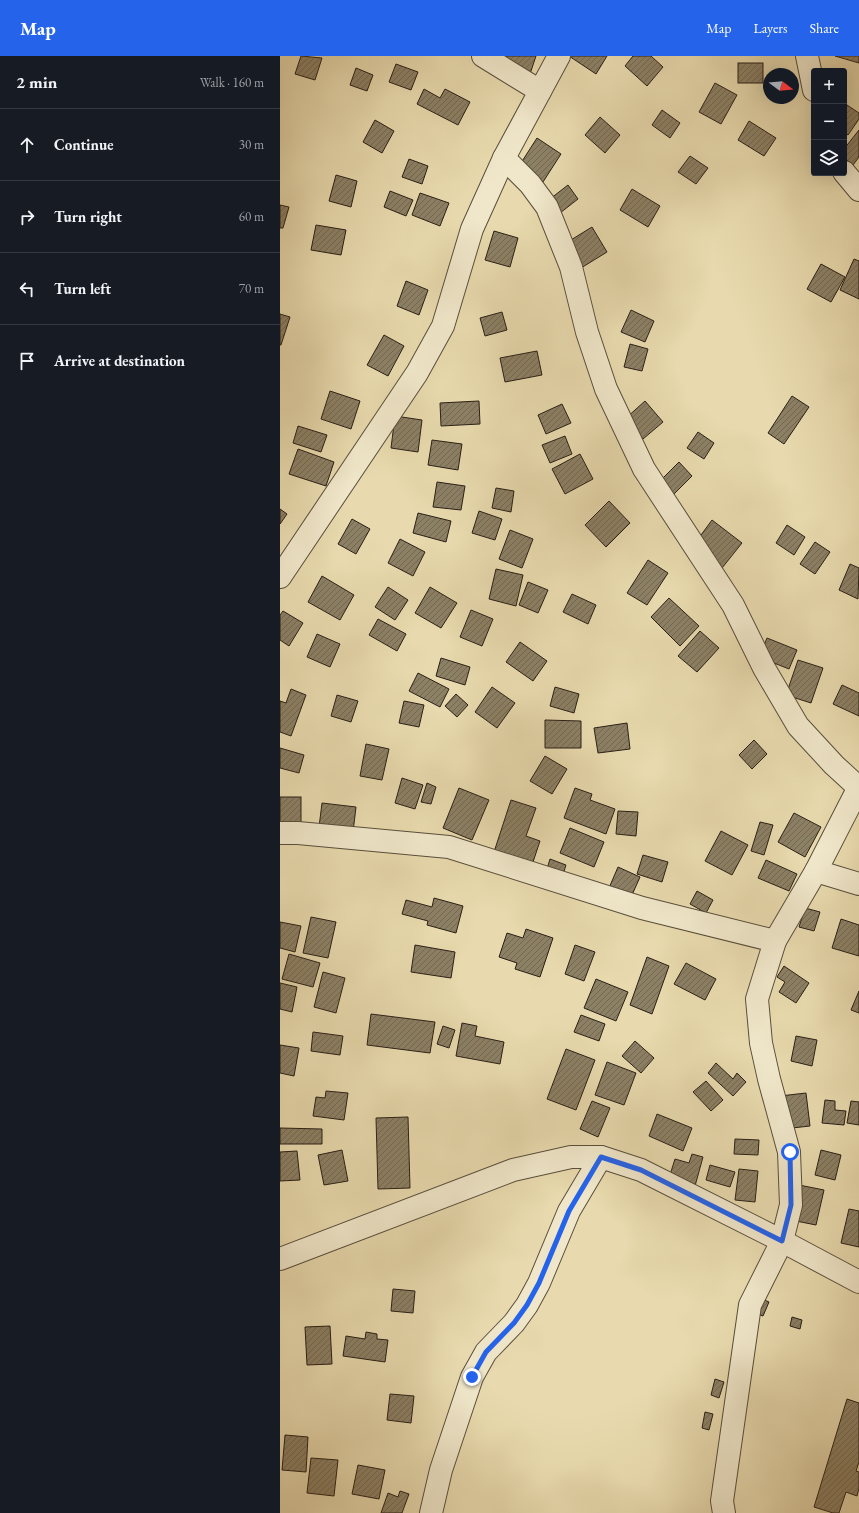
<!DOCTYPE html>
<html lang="en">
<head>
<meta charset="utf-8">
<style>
	:root { --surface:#171b24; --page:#242831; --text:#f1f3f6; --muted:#9ea1a6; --line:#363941; --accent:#2563eb }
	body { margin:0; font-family:"EB Garamond",serif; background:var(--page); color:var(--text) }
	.controls { position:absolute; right:12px; top:12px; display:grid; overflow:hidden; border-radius:4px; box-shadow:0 4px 16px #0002 }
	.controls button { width:36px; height:36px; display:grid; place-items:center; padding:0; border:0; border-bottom:1px solid var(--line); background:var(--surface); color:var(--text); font:20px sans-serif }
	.compass { position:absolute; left:483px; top:12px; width:36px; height:36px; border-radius:50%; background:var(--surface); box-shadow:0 4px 16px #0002; rotate:106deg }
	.stop { position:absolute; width:12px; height:12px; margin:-9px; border:3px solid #2563eb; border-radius:50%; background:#fff }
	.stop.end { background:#2563eb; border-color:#fff; box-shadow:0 1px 4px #0008 }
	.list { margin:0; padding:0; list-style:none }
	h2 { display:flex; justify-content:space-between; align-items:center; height:52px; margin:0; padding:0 16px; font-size:17px }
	h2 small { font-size:13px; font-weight:400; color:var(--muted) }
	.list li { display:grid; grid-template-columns:26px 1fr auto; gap:12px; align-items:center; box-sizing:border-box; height:72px; padding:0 16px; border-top:1px solid var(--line) }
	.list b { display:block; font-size:15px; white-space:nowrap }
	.list em { font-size:13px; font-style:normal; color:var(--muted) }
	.icon { flex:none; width:22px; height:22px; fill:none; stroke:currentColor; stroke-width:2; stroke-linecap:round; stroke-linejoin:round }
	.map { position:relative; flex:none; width:579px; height:1457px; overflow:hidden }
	header { display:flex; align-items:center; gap:24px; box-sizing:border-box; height:56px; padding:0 20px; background:var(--accent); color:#fff }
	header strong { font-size:19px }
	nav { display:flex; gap:22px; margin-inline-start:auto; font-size:14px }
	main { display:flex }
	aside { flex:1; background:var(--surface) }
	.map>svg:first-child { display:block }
	.building { fill:url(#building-hatch); stroke:#291f16 }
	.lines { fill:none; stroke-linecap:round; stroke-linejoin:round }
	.street-casing { stroke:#594e3c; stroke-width:24 }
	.street { stroke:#f0e7ca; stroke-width:22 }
	.route { stroke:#2563eb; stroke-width:5 }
</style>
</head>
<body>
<header>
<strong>Map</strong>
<nav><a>Map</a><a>Layers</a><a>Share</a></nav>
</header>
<main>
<aside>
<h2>2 min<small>Walk · 160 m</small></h2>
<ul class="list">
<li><svg class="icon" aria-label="ahead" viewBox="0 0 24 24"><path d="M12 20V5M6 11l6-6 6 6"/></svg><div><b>Continue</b></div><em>30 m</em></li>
<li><svg class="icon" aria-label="right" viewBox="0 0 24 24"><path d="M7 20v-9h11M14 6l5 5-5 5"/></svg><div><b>Turn right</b></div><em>60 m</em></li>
<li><svg class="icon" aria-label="left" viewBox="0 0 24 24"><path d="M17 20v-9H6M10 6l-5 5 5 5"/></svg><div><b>Turn left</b></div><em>70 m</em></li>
<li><svg class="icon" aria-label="arrive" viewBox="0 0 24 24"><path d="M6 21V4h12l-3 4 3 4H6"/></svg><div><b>Arrive at destination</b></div></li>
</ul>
</aside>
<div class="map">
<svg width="579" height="1457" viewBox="0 0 579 1457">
	<defs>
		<pattern id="building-hatch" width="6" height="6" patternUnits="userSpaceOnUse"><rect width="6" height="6" fill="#8c8065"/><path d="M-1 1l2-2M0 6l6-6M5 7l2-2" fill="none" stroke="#726852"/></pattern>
	</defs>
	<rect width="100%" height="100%" fill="#e8daae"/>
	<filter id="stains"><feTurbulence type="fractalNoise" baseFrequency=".005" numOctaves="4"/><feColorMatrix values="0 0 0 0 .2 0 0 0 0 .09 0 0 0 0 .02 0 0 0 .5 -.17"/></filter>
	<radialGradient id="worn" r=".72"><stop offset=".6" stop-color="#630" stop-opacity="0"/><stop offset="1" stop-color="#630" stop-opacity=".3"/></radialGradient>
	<!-- building -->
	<g class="building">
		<path d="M21,0L42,2L35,24L15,18Z"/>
		<path d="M226,0H256L249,21L222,12Z"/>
		<path d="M289,0H327L316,18Z"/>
		<path d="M353,0H371L383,11L367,30L345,10Z"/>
		<path d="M555,0H579V7Z"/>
		<rect x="458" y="7" width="25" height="20"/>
		<path d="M116,8L138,16L131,34L109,26Z"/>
		<path d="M76,12L93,19L87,35L70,29Z"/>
		<path d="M435,27L457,39L441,68L419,56Z"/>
		<path d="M144,33L160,42L165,33L190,46L178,69L137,48Z"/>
		<path d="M564,47L579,57V63L568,79L564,76Z"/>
		<path d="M382,54L400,67L390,82L372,69Z"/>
		<path d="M320,61L340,79L325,97L305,79Z"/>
		<path d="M95,64L114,75L102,97L83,86Z"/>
		<path d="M469,65L496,82L484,100L458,84Z"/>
		<path d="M579,74V101L573,109L564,102V93Z"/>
		<path d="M257,82L281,98L263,126L239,110Z"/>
		<path d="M410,100L428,112L416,128L398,116Z"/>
		<path d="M129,103L148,110L142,128L122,121Z"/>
		<path d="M56,119L77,125L71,151L49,145Z"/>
		<path d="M288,129L298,143L280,157L270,143Z"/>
		<path d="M352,133L380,150L368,171L340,154Z"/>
		<path d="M110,135L133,144L126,160L104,151Z"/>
		<path d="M140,137L169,147L160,170L132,159Z"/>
		<path d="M0,149L9,151L3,172H0Z"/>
		<path d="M36,169L66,174L61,199L31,194Z"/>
		<path d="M312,171L327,196L301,212L286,187Z"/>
		<path d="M214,175L238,182L230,211L205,204Z"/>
		<path d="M574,203L579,205V243L560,234Z"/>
		<path d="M541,208L565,221L551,246L527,233Z"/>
		<path d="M126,225L148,234L139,259L117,250Z"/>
		<path d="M351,254L374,265L365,286L341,276Z"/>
		<path d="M222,256L227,274L205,280L200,262Z"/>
		<path d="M0,258L10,261L1,289H0Z"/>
		<path d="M104,279L124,290L108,320L87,309Z"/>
		<path d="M350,288L368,293L362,315L344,311Z"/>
		<path d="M257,295L262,319L225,326L220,302Z"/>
		<path d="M50,335L80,345L71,373L41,363Z"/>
		<path d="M512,340L529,351L504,388L488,377Z"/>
		<path d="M199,345L200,368L161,370L160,347Z"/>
		<path d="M365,345L383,366L363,383L345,363Z"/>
		<path d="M282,348L291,367L266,378L258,359Z"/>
		<path d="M115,360L142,364L138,396L111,392Z"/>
		<path d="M18,370L47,379L41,396L13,387Z"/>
		<path d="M418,376L434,387L424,403L407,392Z"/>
		<path d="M285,380L292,398L270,407L262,389Z"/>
		<path d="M152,384L182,388L178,414L148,409Z"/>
		<path d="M18,393L54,406L46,430L9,418Z"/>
		<path d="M300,398L313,423L285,438L272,413Z"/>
		<path d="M399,406L412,420L392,440L379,426Z"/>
		<path d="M157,426L185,430L181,454L153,451Z"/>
		<path d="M216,432L234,435L231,456L212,452Z"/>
		<path d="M329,445L350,467L326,491L305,469Z"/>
		<path d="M0,453L7,458L0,468Z"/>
		<path d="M199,455L222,463L215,484L192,477Z"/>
		<path d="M138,457L171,465L166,486L133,477Z"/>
		<path d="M72,463L90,473L76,498L58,488Z"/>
		<path d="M432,464L462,487L442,512L413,490Z"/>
		<path d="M507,469L525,481L514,499L496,487Z"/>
		<path d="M230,474L253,483L242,512L219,503Z"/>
		<path d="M120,483L145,496L133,520L108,507Z"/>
		<path d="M535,486L550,496L535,518L520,508Z"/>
		<path d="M368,504L388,517L367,549L347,537Z"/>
		<path d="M570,508L579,512L578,543L559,534Z"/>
		<path d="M216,513L243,519L236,550L209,543Z"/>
		<path d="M42,520L74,539L60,564L28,546Z"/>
		<path d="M248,526L268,534L258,557L239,549Z"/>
		<path d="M108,531L128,544L115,564L95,551Z"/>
		<path d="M150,531L177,547L161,572L135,557Z"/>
		<path d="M292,538L316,549L308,568L283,556Z"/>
		<path d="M389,542L419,570L400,590L371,561Z"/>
		<path d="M191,554L213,563L202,590L180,581Z"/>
		<path d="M3,555L23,567L9,590L0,584V559Z"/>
		<path d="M98,563L126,578L117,595L89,579Z"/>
		<path d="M420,575L439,592L417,616L398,600Z"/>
		<path d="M37,578L60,588L50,611L27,601Z"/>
		<path d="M487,582L517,594L509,613L479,601Z"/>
		<path d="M240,586L267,605L253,625L226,606Z"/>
		<path d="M161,602L190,611L185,629L156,620Z"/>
		<path d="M518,604L543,612L531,647L506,639Z"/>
		<path d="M138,617L169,633L160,651L129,635Z"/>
		<path d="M562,629L579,637V660L553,648Z"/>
		<path d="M212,631L235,647L217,672L195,656Z"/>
		<path d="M275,631L299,638L294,657L270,650Z"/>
		<path d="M11,633L26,639L11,680L0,676V645L6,647Z"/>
		<path d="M176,638L188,649L177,661L165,650Z"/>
		<path d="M57,639L78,645L71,666L51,660Z"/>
		<path d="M124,645L144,649L139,671L119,667Z"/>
		<path d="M265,664L301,665V692H265Z"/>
		<path d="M347,667L350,693L318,697L314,672Z"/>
		<path d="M474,684L487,698L472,713L459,699Z"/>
		<path d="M86,688L109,693L102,724L80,720Z"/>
		<path d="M0,692L24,699L19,717L0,712Z"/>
		<path d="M265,700L287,713L272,738L250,725Z"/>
		<path d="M122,722L143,729L135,753L115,747Z"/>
		<path d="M147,727L156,731L151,748L141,746Z"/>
		<path d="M179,732L209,744L192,784L163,772Z"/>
		<path d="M295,732L312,738L310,744L335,753L326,778L284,762Z"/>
		<rect x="0" y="741" width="21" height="25"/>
		<path d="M231,744L256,752L246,780L260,785L252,809L214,796Z"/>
		<path d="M42,747L76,751L73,776L39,771Z"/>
		<path d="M338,755L358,756L356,780L336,778Z"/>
		<path d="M514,757L541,771L525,801L498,786Z"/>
		<path d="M480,766L493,769L484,799L471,795Z"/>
		<path d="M290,772L324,786L314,811L280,797Z"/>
		<path d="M441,775L468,789L452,819L425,805Z"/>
		<path d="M363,799L388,806L382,826L357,818Z"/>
		<path d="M270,803L286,809L280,828L264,823Z"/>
		<path d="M486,804L517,818L509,835L478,822Z"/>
		<path d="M338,811L360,821L348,848L326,839Z"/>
		<path d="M417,835L433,844L426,857L410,848Z"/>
		<path d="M154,842L183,850L176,877L147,869L148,865L122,858L126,844L152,851Z"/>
		<path d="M525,852L540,856L534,875L519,871Z"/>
		<path d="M31,861L56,866L48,902L23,897Z"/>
		<path d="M561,863L579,869V900L552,892Z"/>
		<path d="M0,866L21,870L15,896L0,892Z"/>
		<path d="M246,873L273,882L260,921L235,913L237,907L219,901L227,877L243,882Z"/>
		<path d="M135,889L175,896L171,922L131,916Z"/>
		<path d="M295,889L315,896L304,925L285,918Z"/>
		<path d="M9,898L40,907L33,931L2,923Z"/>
		<path d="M367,901L389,910L372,958L350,949Z"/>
		<path d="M406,907L436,923L425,944L394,928Z"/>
		<path d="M504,910L529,927L516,947L499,936L505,926L497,921Z"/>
		<path d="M43,916L65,922L56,957L34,951Z"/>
		<path d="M316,923L348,936L336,965L304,952Z"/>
		<path d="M0,927L17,931L12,956L0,953Z"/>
		<path d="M579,935V957L571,954Z"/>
		<path d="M91,958L155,966L150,997L87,989Z"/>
		<path d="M301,959L325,968L319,985L294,976Z"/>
		<path d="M182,967L197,970L195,980L224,986L220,1008L176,1000Z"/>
		<path d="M163,970L175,974L169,992L157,988Z"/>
		<path d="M33,976L63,980L60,999L31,995Z"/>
		<path d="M516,980L537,984L532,1010L511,1005Z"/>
		<path d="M355,985L374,1002L361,1017L342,1000Z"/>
		<path d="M0,989L19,992L14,1020L0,1017Z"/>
		<path d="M286,993L315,1004L296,1054L267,1043Z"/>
		<path d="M327,1006L356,1017L344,1049L315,1039Z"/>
		<path d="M436,1007L453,1023L457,1017L466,1026L453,1040L428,1017Z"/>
		<path d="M426,1025L443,1044L431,1055L413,1036Z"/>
		<path d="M46,1035L68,1037L64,1064L33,1060L36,1041L45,1042Z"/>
		<path d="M526,1037L530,1070L503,1073L500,1040Z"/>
		<path d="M545,1044L555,1045V1054L566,1055L564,1069L542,1067Z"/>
		<path d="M312,1045L330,1052L318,1081L300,1073Z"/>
		<path d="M571,1045L579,1046V1069L567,1067Z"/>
		<path d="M377,1058L412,1072L403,1095L369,1080Z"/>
		<path d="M128,1061L130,1132L98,1133L96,1062Z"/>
		<path d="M0,1072L42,1073V1088H0Z"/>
		<path d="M455,1083L479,1084L478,1099L454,1098Z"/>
		<path d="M62,1094L68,1125L44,1129L38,1099Z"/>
		<path d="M541,1094L561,1099L555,1124L535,1119Z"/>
		<path d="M17,1095L20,1124L0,1125V1096Z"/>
		<path d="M412,1098L423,1101L415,1130L389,1122L395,1103L409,1107Z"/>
		<path d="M430,1109L455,1116L450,1131L426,1124Z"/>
		<path d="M459,1113L478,1115L475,1146L455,1144Z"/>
		<path d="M519,1129L544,1134L536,1169L511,1164Z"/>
		<path d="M569,1153L579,1155V1191L561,1187Z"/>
		<path d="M113,1233L135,1235L133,1257L111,1255Z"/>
		<path d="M480,1242L489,1246L483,1260L475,1257Z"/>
		<path d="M512,1261L522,1264L520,1273L510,1270Z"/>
		<path d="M50,1270L52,1308L27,1309L25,1271Z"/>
		<path d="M86,1276L97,1278V1283L108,1284L105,1306L63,1300L66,1280L85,1283Z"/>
		<path d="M435,1323L444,1326L439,1342L431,1339Z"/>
		<path d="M110,1338L134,1340L131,1367L107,1364Z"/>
		<path d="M567,1343L579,1347V1406L576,1415L579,1416V1432L577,1440L566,1436L559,1457H553L534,1451Z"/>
		<path d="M425,1356L433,1358L429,1374L422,1372Z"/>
		<path d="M5,1379L28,1381L26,1416L2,1414Z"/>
		<path d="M31,1402L58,1404L54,1440L27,1437Z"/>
		<path d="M78,1409L105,1414L99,1443L72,1438Z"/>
		<path d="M120,1435L129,1438L122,1457H101L108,1437L118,1441Z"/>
	</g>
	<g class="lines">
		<defs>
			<g id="street">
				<path d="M203,0L260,35"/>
				<path d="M527,0L534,34"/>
				<path d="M224,102L250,128L267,151L291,211L307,276L326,333L364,413L453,549L484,612L518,670L554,709L579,732"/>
				<path d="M564,116L579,134"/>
				<path d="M0,521L137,317L163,270L192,173L224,102L279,0"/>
				<path d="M0,777H18L169,791L362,852L495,885"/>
				<path d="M536,815L579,828"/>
				<path d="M0,1203L233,1114L291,1101H321L361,1114L502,1185L579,1226"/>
				<path d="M151,1457L161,1414L192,1321L206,1296L234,1267L247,1249L259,1227L289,1155L321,1101"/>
				<path d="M444,1457L442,1445L470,1249L502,1185L511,1149L509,1096L489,1023L481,987L477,943L495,885L536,815L579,731"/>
			</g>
		</defs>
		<!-- street casing -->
		<use href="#street" class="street-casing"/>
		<!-- street -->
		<use href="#street" class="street"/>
	</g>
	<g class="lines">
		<!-- route -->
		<path class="route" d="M192,1321L206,1296L234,1267L247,1249L259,1227L289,1155L321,1101L361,1114L502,1185L511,1149L510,1096"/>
	</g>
	<rect width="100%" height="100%" filter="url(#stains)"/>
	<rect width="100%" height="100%" fill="url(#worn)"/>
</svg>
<div class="controls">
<button>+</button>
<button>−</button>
<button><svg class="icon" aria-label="layers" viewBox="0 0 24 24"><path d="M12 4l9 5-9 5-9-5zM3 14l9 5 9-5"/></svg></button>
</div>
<svg class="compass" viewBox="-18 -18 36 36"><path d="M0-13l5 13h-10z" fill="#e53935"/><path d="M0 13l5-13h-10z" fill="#9ea1a6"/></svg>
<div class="stop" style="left:510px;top:1096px"></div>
<div class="stop end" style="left:192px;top:1321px"></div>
</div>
</main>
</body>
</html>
